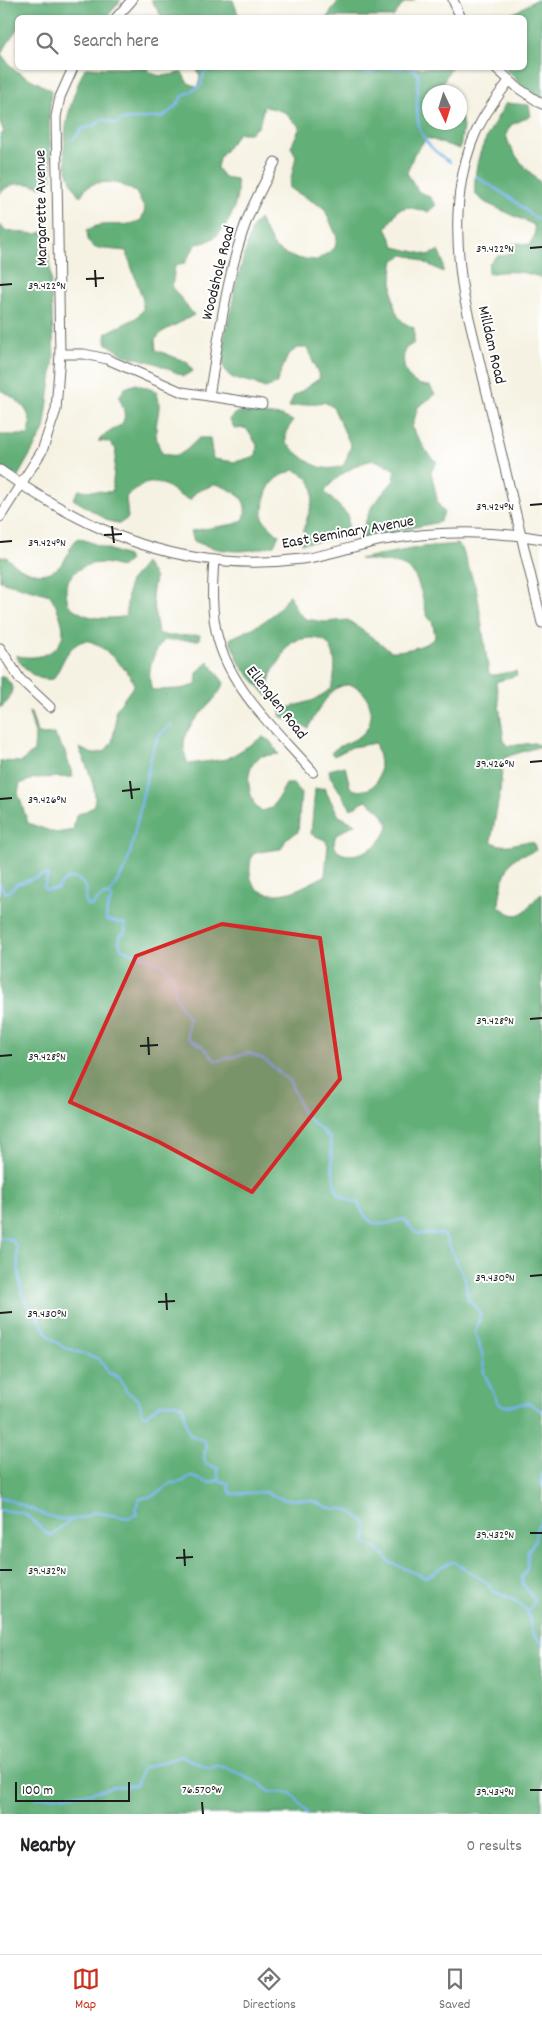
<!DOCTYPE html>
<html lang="en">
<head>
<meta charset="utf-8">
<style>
	:root { --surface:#fff; --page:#f6f6f6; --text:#202124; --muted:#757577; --line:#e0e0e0; --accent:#c8321e }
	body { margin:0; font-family:Dekko,sans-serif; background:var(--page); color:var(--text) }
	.compass { position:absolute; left:422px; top:85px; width:45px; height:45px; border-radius:50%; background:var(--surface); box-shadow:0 1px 4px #0004; rotate:176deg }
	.scale { position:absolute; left:15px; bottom:12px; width:115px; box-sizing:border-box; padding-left:5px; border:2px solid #1c1c1c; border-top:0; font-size:14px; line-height:18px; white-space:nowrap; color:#1c1c1c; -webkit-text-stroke:4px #fff; paint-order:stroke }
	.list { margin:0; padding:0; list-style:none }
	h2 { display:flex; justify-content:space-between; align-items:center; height:65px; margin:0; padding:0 20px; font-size:21px }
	h2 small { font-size:16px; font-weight:400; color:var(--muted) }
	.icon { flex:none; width:28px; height:28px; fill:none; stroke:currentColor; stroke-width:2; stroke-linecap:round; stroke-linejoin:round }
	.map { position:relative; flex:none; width:542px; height:1814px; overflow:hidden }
	.search { position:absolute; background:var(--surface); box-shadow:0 1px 4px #0004; left:15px; right:15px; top:15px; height:55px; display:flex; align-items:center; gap:12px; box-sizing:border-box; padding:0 18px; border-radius:8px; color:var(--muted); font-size:19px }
	.sheet { height:140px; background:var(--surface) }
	nav { display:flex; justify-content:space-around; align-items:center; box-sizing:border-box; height:70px; border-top:1px solid var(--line); background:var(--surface); font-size:14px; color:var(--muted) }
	nav a { display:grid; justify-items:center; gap:2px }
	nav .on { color:var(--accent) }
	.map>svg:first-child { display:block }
	.forest { fill:#62af78; stroke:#3f664a }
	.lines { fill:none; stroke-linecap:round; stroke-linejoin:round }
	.stream { stroke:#77b4e9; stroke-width:2.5 }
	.minor-casing { stroke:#686762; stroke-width:11 }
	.minor { stroke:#fff; stroke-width:9 }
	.marked { fill:#d62828; fill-opacity:0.2; stroke:#d62828; stroke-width:4; stroke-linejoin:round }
	.ticks { fill:none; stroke:#1c1c1c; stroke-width:2 }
	.labels { text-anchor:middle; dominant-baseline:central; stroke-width:4; stroke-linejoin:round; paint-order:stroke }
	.street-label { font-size:16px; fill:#1c1c1c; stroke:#fff }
	.ticks-label { font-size:12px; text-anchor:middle; fill:#1c1c1c; stroke:#fff; stroke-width:4; stroke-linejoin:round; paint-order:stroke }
</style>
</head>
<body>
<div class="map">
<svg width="542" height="1814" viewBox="0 0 542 1814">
	<rect width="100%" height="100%" fill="#fff"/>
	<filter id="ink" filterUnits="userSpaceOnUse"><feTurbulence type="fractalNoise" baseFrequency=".02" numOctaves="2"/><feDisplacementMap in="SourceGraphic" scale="10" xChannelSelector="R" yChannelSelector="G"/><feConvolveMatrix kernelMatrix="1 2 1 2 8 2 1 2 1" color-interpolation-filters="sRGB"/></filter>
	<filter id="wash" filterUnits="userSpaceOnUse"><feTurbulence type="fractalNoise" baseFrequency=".0096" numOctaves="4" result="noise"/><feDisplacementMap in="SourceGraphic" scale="20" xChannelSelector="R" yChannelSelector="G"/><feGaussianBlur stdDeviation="1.12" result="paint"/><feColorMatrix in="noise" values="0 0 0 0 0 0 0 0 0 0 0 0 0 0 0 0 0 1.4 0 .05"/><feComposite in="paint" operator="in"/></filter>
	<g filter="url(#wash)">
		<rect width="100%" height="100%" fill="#f6f2e3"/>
		<!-- forest -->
		<g class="forest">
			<path d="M0,0H121L107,17L18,18L17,29L1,54L14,70L51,90L49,121L52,180L44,187C28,184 11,179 0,194V134L4,133L0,122Z"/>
			<path d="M151,0H233L239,17H162Z"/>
			<path d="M339,0H415L404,3L393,17H327Z"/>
			<path d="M535,0H542V99L532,96L504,68H524V18H494L516,12Z"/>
			<path d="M85,68H147C155,80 170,75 182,72L187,82L198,88L200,76L196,68H451L443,82V92H430V122H460V115L461,116L463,127L460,149L427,138L414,154L407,173L419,192L429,196L436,205L428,212L408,207L398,210L386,228L395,247L428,255L438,251L443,261V272L414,257L403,255L394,260C391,273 391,305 398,316C402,322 407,325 414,328V343L405,349C400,368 408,386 430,386L435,395L418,407L412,428L429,455L437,462L431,472L438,503L444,513L440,522L358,539L372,506L394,480L395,470C390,467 383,463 377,461C364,457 330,480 325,492L348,515V527C330,541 324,542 302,543C301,517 332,484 294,470C288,473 281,475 276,479C265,487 262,507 263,519L279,535L274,545C246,554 220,553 194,541L191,531L235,524L244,519C250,497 234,491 216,484L196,492L190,500C178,497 171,487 162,484C147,479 136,488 126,497L128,518L119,524L109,521L73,499L79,490L112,492L116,449L108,442L98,441C115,423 134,430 119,397L125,388L136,384L156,391C166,414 147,425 162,453C180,460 186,450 199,438H210L213,459L235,462L256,456L257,445L246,428L235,429L229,419L238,412L282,416L293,421L286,432V443C303,458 320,476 344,465L351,446L333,407L324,402L289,407L293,397L320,378L307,348H297L288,355L276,384L265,388C259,386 253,382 247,381C243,380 239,381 235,379C207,368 234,314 234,291L252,228L259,219L275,248L285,254L295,258L317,260L335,248L337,237L324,208L289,188L296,156L291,147L300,127L284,112L264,106L259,126L250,133H239L219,158L217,168L224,177L236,179C242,204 224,243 196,244L185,263L175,266L172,287L194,315L162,332L155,340L156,350L187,362L193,371L184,376L155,363L124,355L106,343V333L136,318L143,310V300L126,251L95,248L88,241L87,230C105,219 123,230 141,220L145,210L136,192L116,182L95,183L86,188L80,197C52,160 67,106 85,68Z"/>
			<path d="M506,103L529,105L531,116L511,125L506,134C510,154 528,170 542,184V278C525,271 506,270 488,274L489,263L497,256L508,255V245L519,243L529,245L535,235L534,225L486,203L475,194C473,156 487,135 506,103Z"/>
			<path d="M0,224L5,231L36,234L46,231L50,266L54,359L44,430L18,476L0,469V435H28C37,414 18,399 0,390Z"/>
			<path d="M79,538L127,556L129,561L121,568C103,559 79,562 68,581C64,587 67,597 68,604C85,620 102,619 123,617L126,614L129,583L145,563L155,578L152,595L158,633L168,636L200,635L199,640H165C152,652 146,673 152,690L180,689L196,685L197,673L208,661L224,683C212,713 171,724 188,764L227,759L263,737L270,741L279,754L261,756C243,768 248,789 255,806L262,811L272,808L286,784H294L301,794L298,832L287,838L281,849L258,852L252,855C244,885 259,900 290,892C298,890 316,880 325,876L328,845L325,840L311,834L315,789L324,788L339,816L355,824L336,835C324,867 384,858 388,824L380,811L366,800L351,809L330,776L329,770L345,766L350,787C355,791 359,791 365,790C385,785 381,758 375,743L352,747L334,756L331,753C339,743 358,742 366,730C380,711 362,674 337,688C327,694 314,717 308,728L280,716L281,710L314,700L331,689C337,670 339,637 310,638C304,639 297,639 292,643C284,648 284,656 279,662C270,673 267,683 269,698L241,666L230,641L231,638C256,627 276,618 289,594L297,612L306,619L324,622L348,620L391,651C401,652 429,646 435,637C434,632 434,626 432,622C429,618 427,617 426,612C414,559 410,565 359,559L422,547L458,544L462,548L477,592L489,674L494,675L516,671L517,675L496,682L504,741L507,746L534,743L541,746L509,756L503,760L500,792L491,841C507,852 520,838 534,843L536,850C531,854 523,853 517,857C504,865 500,892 499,906C524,929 529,900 542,894V1814H0V761L21,762L34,751L35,734L29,712L31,713L37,732L43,735L54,734L65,752L73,777L35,778L20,784L18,793L28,823L56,833L73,830L76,815C81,813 87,811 91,808C103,799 84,760 79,748L93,754L105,751L112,742L116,723L115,711L134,685C133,674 100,642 88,641C85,640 80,642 77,644C64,652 62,667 53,679C36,682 23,669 16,655C33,661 61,655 63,632C63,620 56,605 50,595L0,581V557H7C21,574 50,582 64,561C69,554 71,542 79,538Z"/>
			<path d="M4,676L13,687L8,701L0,708V677Z"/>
		</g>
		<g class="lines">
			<!-- stream -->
			<g class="stream">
				<path d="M319,68L355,70L370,73L379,68H403"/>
				<path d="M407,68L413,69L418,74C418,117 409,136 450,162"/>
				<path d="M73,140L82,129L95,125L103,119L116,124L121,120L163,117L177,105L182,97L201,85L202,78L208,68"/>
				<path d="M477,177L512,199L534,217L542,220"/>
				<path d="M0,884L4,892H8L17,884L46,874L48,876L44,887L46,890L57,889C67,874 79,874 87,890L85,900L87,905L91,906L103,895H109L112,898L107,909L106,920L125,924V932L120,936L119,943L122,949L163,964L174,977C173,995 179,1005 189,1019L187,1034L189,1039L201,1045L216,1061L249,1053L265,1060L290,1082L303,1114L330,1138C332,1151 331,1187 340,1195C344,1199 353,1201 358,1203C370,1230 379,1226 403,1219C408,1223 412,1231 417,1233C426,1237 436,1230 445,1236L465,1279L468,1299L481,1313L475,1333L483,1356L484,1373L498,1403L505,1406L529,1403L542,1411"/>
				<path d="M109,895L126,867L132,845L152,753L158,736L171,725"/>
				<path d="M0,1237L12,1240L16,1246L21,1290L27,1305L38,1318L48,1335L63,1347L99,1359L109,1373L119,1377L127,1392L139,1400L142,1413L146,1416L159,1404L175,1403L183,1406L185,1421L190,1435L203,1440L206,1444L204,1458L206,1464L217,1468L219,1480L229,1484L228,1488L232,1494L264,1492L283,1499L310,1500L333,1509H346C354,1513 363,1519 367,1526L365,1543L384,1554L389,1562L424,1577C436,1575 441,1563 454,1562L486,1582L493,1591L516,1601L528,1612L532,1633L542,1643"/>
				<path d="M542,1472V1486"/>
				<path d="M0,1497C30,1505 63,1533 94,1512L128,1518L137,1514L135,1509L140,1499L155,1495L171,1483L182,1482L190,1476L209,1483L218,1480"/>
				<path d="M0,1510L24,1513L50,1536L72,1519"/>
				<path d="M528,1612L535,1601L523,1584L522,1577L527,1569L528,1552L535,1540L536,1529L542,1518"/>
				<path d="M36,1798L90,1793L113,1787L136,1785L143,1768L182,1756L209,1768L217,1766L227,1768L260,1784L270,1792L291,1793L308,1814"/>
			</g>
		</g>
	</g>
	<g filter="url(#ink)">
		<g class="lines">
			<defs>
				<g id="minor">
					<path d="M453,0L461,18"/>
					<path d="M116,18L132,0"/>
					<path d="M496,68L518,88L542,104"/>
					<path d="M509,81C497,97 484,114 476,132C453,184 455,242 464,297L542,623"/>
					<path d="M60,354H84L107,359L182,392L262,404"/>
					<path d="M209,396C219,338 228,263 251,210C259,193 267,178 275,162"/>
					<path d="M0,470C92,535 187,574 302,559C330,555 356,545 383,540C436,531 489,530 542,539"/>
					<path d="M0,517L42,451L56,410L60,354L56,117L60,97L73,68"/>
					<path d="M214,560C212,587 211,613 218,639C232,691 279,733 313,772"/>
					<path d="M0,648L20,679L50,707"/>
				</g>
			</defs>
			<!-- minor casing -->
			<use href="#minor" class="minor-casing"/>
			<!-- minor -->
			<use href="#minor" class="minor"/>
		</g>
	</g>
	<!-- marked area -->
	<path class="marked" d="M222,924L320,938L340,1079L252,1192L159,1142L70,1102L136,956Z"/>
	<!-- ticks -->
	<path class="ticks" d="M530,248L542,247M95,270L96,287M86,279L104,278M0,285L12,284M530,505L542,504M112,526L114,543M104,535L122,534M0,542L12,541M530,762L542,761M130,781L132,799M122,791L140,789M0,799L12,798M530,1019L542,1018M148,1037L149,1055M140,1046L158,1045M0,1056L12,1055M530,1276L542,1275M166,1293L167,1310M158,1302L175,1301M0,1313L12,1312M530,1533H542M184,1549L185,1566M176,1558L193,1557M0,1570H12M530,1790H542M202,1802L203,1814"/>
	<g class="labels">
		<!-- street labels -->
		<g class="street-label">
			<text transform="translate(42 208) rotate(-91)">Margarette Avenue</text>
			<text transform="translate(219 273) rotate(-76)">Woodshole Road</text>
			<text transform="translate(491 345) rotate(77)">Milldam Road</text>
			<text transform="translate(348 533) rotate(-10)">East Seminary Avenue</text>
			<text transform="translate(276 703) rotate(52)">Ellenglen Road</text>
		</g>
	</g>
	<g class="ticks-label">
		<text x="495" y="252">39.422°N</text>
		<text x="47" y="289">39.422°N</text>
		<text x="495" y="510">39.424°N</text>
		<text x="47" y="546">39.424°N</text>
		<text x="495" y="767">39.426°N</text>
		<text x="47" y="803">39.426°N</text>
		<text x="495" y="1024">39.428°N</text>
		<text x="47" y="1060">39.428°N</text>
		<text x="495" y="1281">39.430°N</text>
		<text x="47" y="1317">39.430°N</text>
		<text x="495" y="1538">39.432°N</text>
		<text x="47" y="1574">39.432°N</text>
		<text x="202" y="1793">76.570°W</text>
		<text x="495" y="1795">39.434°N</text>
	</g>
</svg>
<svg class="compass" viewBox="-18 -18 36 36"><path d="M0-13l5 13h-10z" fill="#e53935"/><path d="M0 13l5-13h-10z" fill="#757577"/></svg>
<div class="scale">100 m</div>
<div class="search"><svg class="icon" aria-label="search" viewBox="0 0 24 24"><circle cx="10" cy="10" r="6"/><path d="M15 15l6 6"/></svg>Search here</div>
</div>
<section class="sheet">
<h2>Nearby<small>0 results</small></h2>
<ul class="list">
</ul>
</section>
<nav>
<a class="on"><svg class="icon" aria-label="map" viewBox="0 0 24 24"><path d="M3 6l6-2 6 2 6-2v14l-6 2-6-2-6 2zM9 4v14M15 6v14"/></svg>Map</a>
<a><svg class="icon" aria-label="directions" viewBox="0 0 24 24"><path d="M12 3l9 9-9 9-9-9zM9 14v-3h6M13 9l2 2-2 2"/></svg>Directions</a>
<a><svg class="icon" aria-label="saved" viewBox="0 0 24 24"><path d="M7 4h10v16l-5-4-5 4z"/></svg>Saved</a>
</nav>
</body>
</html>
